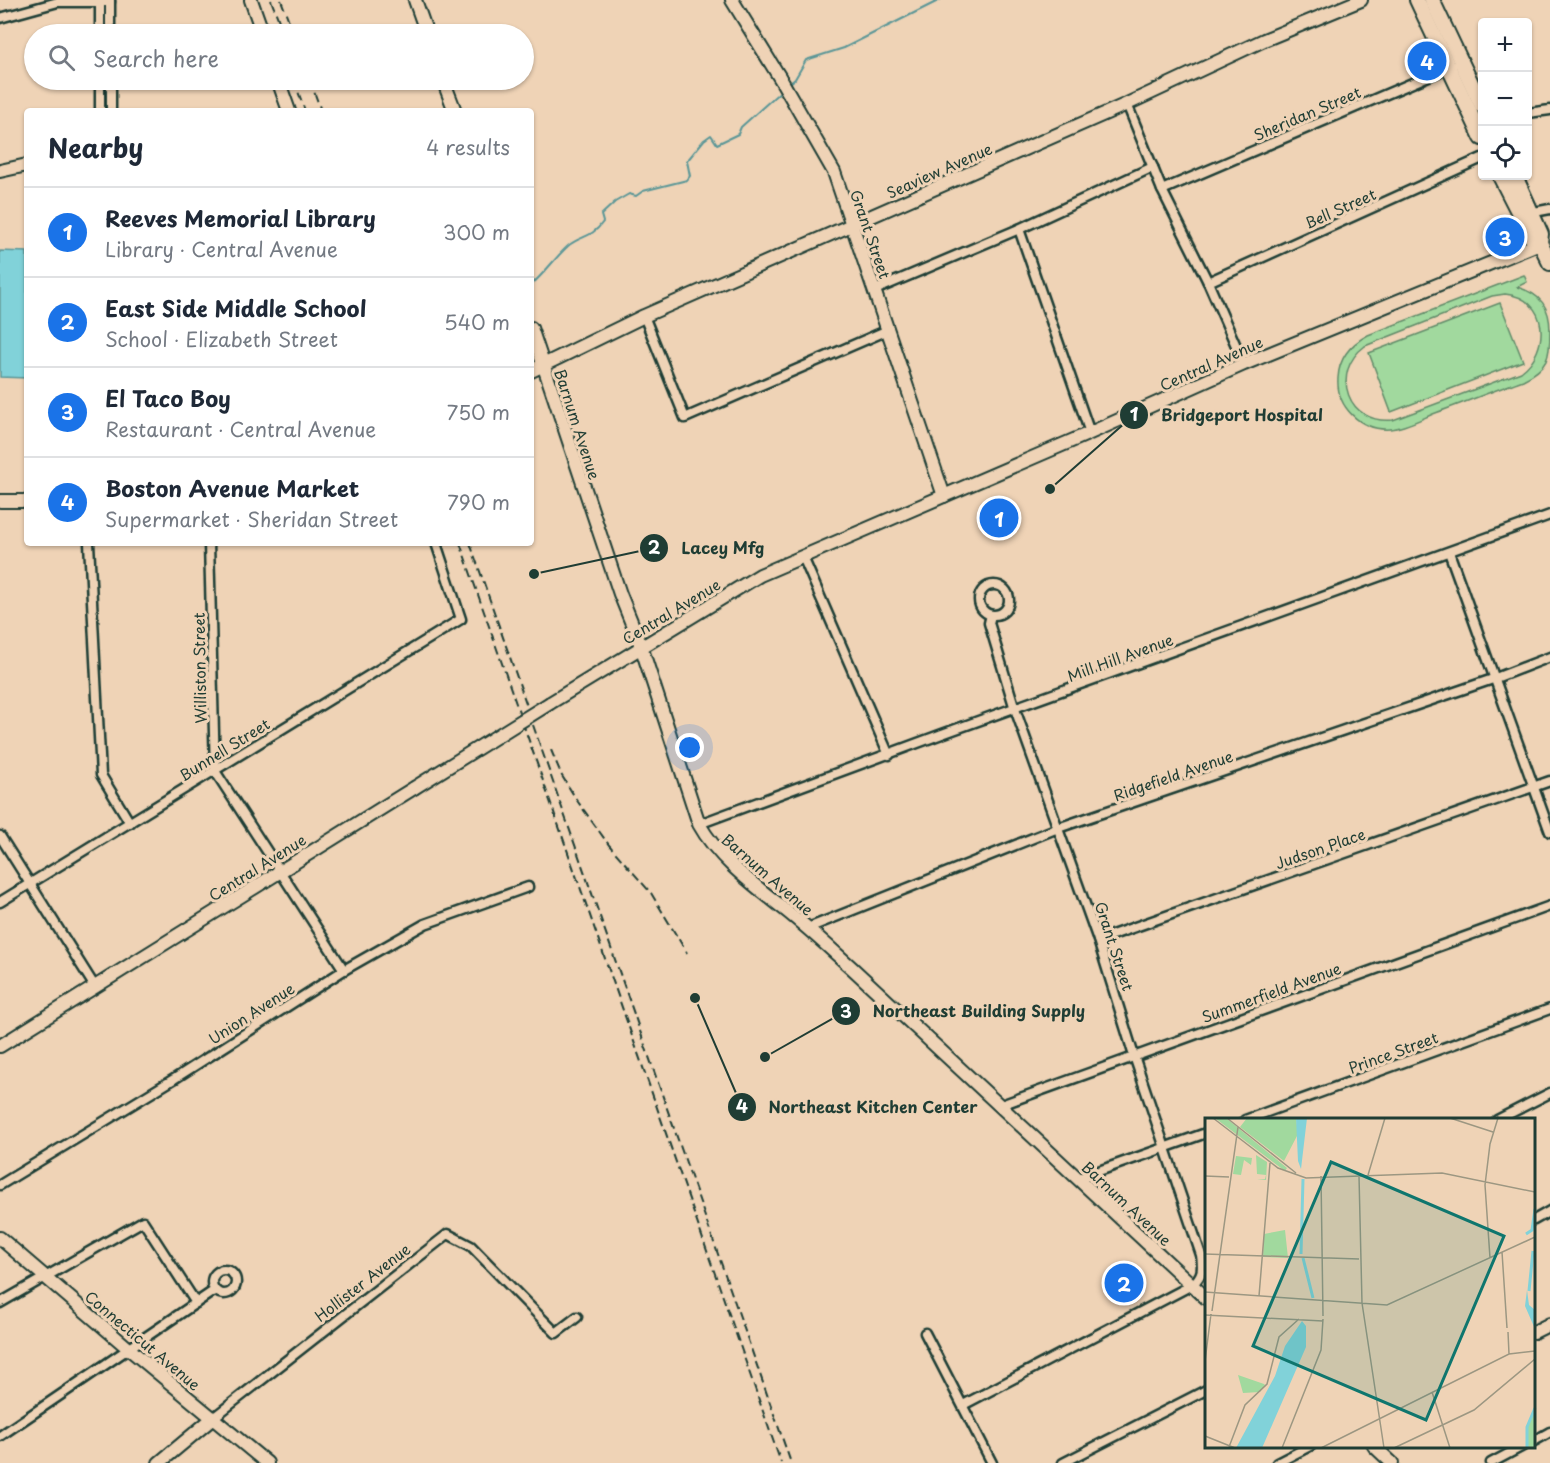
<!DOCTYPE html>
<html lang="en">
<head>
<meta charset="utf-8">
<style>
	:root { --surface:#fff; --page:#f2f2f3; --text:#1f2937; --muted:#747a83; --line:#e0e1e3; --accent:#1a73e8 }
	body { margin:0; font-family:"Playpen Sans",sans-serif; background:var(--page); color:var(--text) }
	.controls { position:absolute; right:18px; top:18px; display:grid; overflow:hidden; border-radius:6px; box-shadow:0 2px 4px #0004 }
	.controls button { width:54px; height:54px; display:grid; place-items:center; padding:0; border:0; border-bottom:2px solid var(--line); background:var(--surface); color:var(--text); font:30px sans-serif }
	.you { position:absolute; left:690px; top:748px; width:21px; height:21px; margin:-15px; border:4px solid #fff; border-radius:50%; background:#1a73e8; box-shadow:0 0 0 9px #1a73e833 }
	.badge { display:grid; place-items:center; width:39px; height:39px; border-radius:50%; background:var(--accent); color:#fff; font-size:20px; font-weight:700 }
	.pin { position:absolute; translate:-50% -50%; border:3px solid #fff; box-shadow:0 2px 6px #0006 }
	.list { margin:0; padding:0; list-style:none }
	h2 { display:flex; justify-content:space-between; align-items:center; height:78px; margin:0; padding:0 24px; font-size:26px }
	h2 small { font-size:20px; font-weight:400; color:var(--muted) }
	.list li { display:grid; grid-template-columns:39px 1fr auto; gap:18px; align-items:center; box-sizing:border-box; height:90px; padding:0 24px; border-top:2px solid var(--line) }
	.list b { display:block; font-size:22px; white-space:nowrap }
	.list p { margin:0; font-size:20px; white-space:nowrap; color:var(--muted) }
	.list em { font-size:20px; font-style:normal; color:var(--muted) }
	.icon { flex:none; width:33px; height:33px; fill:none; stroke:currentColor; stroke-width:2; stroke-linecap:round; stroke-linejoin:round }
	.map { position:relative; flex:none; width:1550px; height:1463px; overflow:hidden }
	.search { position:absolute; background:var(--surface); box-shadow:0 2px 4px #0004; left:24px; top:24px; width:510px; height:66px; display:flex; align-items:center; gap:15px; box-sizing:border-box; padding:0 21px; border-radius:33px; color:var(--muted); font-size:22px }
	.panel { position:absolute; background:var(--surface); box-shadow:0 2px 4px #0004; left:24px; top:108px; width:510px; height:438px; border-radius:6px }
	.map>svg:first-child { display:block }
	.green { fill:#a1d99e; stroke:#608b69; stroke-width:1.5; fill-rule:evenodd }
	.water { fill:#81d2d9; stroke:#5a9697; stroke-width:1.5 }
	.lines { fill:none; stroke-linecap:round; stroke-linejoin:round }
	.stream { stroke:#5a9697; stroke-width:2 }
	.street-casing { stroke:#1f3d34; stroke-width:13 }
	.secondary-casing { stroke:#1f3d34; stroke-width:16 }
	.primary-casing { stroke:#1f3d34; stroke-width:18 }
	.street { stroke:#efd3b6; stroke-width:8 }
	.secondary { stroke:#efd3b6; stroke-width:12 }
	.primary { stroke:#efd3b6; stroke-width:14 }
	.rail { stroke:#1f3d34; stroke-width:2; stroke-dasharray:9 4.5; stroke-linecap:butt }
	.secondary-bridge-casing { stroke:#1f3d34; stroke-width:16; stroke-linecap:butt }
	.secondary-bridge { stroke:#efd3b6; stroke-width:12 }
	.labels { text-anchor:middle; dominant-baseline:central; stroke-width:6; stroke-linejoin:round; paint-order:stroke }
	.street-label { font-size:15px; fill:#1f3d34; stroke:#efd3b6 }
	.inset-river { fill:none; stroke:#81d2d9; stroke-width:3 }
	.inset-road { fill:none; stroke:#9c9782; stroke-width:1.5 }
	.view { fill:#0f766e; fill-opacity:0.15; stroke:#0f766e; stroke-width:3 }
	.inset-edge { fill:none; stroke:#1f3d34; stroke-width:3 }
	.leader { fill:none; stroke:#1f3d34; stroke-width:2 }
	.callout-dot { fill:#1f3d34; stroke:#efd3b6; stroke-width:2 }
	.mark-label { font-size:18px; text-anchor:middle; font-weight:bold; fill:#fff }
	.callout-label { font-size:16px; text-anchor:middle; font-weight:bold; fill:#1f3d34; stroke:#efd3b6; stroke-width:6; stroke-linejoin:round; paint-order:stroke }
</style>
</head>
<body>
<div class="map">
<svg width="1550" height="1463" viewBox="0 0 1550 1463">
	<rect width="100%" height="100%" fill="#efd3b6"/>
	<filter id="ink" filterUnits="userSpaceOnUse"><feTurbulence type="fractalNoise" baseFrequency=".0167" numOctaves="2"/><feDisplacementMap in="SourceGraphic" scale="12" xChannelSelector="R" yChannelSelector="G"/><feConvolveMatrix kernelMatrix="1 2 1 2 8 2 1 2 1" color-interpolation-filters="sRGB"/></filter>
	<g filter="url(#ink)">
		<!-- green -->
		<g class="green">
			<path d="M1524,275L1527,282L1517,287C1541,294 1550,307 1550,331C1550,358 1548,368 1523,380C1493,391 1463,403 1433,414C1419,420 1404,428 1390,429C1361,431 1336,407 1338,378C1339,358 1351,344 1368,335ZM1505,294C1550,298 1550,351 1521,372L1393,420C1348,425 1329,373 1365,346L1492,296Z"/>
			<path d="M1500,303L1523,361L1391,412L1369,353Z"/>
		</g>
		<!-- water -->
		<path class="water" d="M0,251L27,252V378L0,377Z"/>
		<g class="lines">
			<!-- stream -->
			<g class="stream">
				<path d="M789,84L795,79L806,60L844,48L940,0"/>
				<path d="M531,285C545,273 554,259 568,246C581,235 591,239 603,222L601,215L615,202L629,194L636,196L643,191L687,180L690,176L687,161L704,140L711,135L717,144L738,134L741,127L782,90"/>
			</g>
			<defs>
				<g id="street">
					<path d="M100,0V34"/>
					<path d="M110,0V34"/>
					<path d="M0,18L58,2H110"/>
					<path d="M100,80V111"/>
					<path d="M111,80V111"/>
					<path d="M1127,104L1162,190L1208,282L1244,364"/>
					<path d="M1528,113L1550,110"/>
					<path d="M1162,190L1452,66"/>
					<path d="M1529,213L1550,209"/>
					<path d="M1019,229L1090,433"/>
					<path d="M1208,282L1482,158"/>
					<path d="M875,290L1019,229L1153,167"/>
					<path d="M644,316L685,418L888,330"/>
					<path d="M89,543L101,775L130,823"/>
					<path d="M209,543L215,771L344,970"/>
					<path d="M1449,552L1550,832"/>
					<path d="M803,557L889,755"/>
					<circle cx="994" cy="600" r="15"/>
					<path d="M699,824L942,734L1550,515"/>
					<path d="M0,836L95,987"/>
					<path d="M0,902L461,619L436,543"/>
					<path d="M808,928L1058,828L1493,679L1550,657"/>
					<path d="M1098,940L1550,781"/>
					<path d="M1001,1105L1550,906"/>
					<path d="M1245,1120L1550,1009"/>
					<path d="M1497,1120L1550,1093"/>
					<path d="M1079,1178L1206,1133"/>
					<path d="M0,1185L174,1079L344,970L425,924L528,887"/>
					<path d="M1534,1220L1550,1211"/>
					<circle cx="224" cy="1282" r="12"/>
					<path d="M0,1303L143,1221L196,1303"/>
					<path d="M925,1333L992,1463"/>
					<path d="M963,1405L1192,1285C1203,1275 1203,1269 1201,1255L1134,1056L1098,940L1015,709L989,623L991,615"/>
					<path d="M213,1418L448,1234L471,1246L556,1333L577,1317"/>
					<path d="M0,1436L215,1290"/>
					<path d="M1534,1441L1550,1432"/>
					<path d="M1063,1463L1206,1390"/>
					<path d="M1277,1463L1310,1446"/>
					<path d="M1491,1463L1523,1446"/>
				</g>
				<g id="secondary">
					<path d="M251,0L263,34"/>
					<path d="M415,0L427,34"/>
					<path d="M732,0L780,78L834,172L944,496"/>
					<path d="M278,80L289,111"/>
					<path d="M443,80L455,111"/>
					<path d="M0,171L27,165"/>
					<path d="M531,328L620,594L641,646L699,824C720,862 760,889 793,916C814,933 833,951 852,968L1206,1298"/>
					<path d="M531,371L644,316L1127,104L1264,40L1361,0"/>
					<path d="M0,501H27"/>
					<path d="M550,703L760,575L1090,433L1244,364L1540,243"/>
					<path d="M0,1046L414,788"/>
					<path d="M0,1238L128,1348L267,1463"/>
					<path d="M1534,1332L1550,1324"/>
					<path d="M1374,1446L1392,1463"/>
					<path d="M159,1463L213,1418"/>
				</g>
				<g id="primary">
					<path d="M1417,0L1482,138"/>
					<path d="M1432,0L1482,106"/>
					<path d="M1500,176L1531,237L1540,243L1550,263"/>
					<path d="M1515,176L1541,234L1540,243"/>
				</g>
			</defs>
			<!-- street casing -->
			<use href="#street" class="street-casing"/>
			<!-- secondary casing -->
			<use href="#secondary" class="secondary-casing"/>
			<!-- primary casing -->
			<use href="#primary" class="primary-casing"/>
			<!-- street -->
			<use href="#street" class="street"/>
			<!-- secondary -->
			<use href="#secondary" class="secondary"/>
			<!-- primary -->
			<use href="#primary" class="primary"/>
			<!-- rail -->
			<g class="rail">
				<path d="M271,0L284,34"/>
				<path d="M281,0L294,34"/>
				<path d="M294,80L305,111"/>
				<path d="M310,80L321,111"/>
				<path d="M460,543L781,1463"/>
				<path d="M470,543L527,706"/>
				<path d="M533,725L791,1463"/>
				<path d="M551,750L562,776L578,802L609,845L651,893L687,953"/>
			</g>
			<defs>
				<path id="secondary-bridge" d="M414,788L550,703"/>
			</defs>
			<!-- secondary-bridge casing -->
			<use href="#secondary-bridge" class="secondary-bridge-casing"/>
			<!-- secondary-bridge -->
			<use href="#secondary-bridge" class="secondary-bridge"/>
		</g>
	</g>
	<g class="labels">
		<!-- street labels -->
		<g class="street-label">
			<text transform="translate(1307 113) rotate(-23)">Sheridan Street</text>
			<text transform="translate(939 170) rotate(-24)">Seaview Avenue</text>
			<text transform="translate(1340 208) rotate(-24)">Bell Street</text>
			<text transform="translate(871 234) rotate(71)">Grant Street</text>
			<text transform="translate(1211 363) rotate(-24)">Central Avenue</text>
			<text transform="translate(578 424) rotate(72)">Barnum Avenue</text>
			<text transform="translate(671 611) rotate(-31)">Central Avenue</text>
			<text transform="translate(1120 657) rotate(-20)">Mill Hill Avenue</text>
			<text transform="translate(199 668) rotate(-91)">Williston Street</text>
			<text transform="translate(224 749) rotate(-32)">Bunnell Street</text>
			<text transform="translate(1173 775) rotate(-19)">Ridgefield Avenue</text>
			<text transform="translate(1320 848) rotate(-19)">Judson Place</text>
			<text transform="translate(257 867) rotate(-32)">Central Avenue</text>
			<text transform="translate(768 874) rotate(41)">Barnum Avenue</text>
			<text transform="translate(1115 946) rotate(72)">Grant Street</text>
			<text transform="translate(1271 992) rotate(-20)">Summerfield Avenue</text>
			<text transform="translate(251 1013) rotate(-33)">Union Avenue</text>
			<text transform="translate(1393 1052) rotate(-20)">Prince Street</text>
			<text transform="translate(1127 1203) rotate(43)">Barnum Avenue</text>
			<text transform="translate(362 1282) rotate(-38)">Hollister Avenue</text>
			<text transform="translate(143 1340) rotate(40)">Connecticut Avenue</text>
		</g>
	</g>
	<!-- overview -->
	<g transform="translate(1205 1118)">
		<rect width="330" height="330" fill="#efd3b6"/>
		<path d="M10,0H21L82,50L80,53ZM42,0H91L93,16L79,43L35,9ZM51,37L62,44L61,62L52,61H60L61,57L52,56ZM31,38L47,40L46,47L39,42L36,57L28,56ZM80,112L83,140L58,139L59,116ZM33,257L59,266L60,267L55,274L38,275ZM330,293V330H323V307Z" fill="#a1d99e"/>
		<path d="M91,0H102L96,51L93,43ZM322,172L324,187L330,192V211L320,188ZM97,203L101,208V229L57,330H31L70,258L80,228Z" fill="#81d2d9"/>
		<path class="inset-river" d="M321,116L327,112L330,91M96,136L98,61M98,140L108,180M324,173L328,133M322,330V309L330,290"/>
		<path class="inset-road" d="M8,0L73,50L101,60L237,55L330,74M22,0L91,55M245,0L288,14M163,57L180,0M0,58L24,59M116,58L118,198M154,58L157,185M297,134L302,210M0,136L154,141M285,140L280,67L285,26L293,0M0,174L182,187L330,119M54,178L65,45M157,185L179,330M7,193L33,9M0,197L118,203M303,214L304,236M0,243L6,196M227,274L245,330M0,318L30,330M24,329L40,287L62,266L74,219L94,201M77,330L116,232L118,201M116,330L304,236L330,233M189,330L269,292L330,241"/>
		<path class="view" d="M126,44L299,118L221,302L48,228Z"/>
		<rect width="330" height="330" class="inset-edge"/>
	</g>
	<!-- callouts -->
	<path class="leader" d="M1050 489L1134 415M534 574L654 548M765 1057L846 1011M695 998L742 1107"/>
	<g class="callout-dot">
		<circle cx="1050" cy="489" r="6"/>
		<circle cx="534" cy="574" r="6"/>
		<circle cx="765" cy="1057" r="6"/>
		<circle cx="695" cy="998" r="6"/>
		<circle cx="1134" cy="415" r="15"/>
		<circle cx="654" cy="548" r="15"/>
		<circle cx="846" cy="1011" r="15"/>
		<circle cx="742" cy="1107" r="15"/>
	</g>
	<g class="mark-label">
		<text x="1134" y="421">1</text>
		<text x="654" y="554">2</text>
		<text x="846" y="1018">3</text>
		<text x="742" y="1113">4</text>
	</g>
	<g class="callout-label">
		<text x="1242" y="421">Bridgeport Hospital</text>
		<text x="723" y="554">Lacey Mfg</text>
		<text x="979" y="1017">Northeast Building Supply</text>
		<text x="873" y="1113">Northeast Kitchen Center</text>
	</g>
</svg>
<div class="controls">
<button>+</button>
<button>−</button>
<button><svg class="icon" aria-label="locate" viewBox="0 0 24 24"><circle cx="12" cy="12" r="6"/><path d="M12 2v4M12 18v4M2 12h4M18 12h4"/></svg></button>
</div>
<div class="you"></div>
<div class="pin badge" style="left:999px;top:518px">1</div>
<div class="pin badge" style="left:1124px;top:1283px">2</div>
<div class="pin badge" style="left:1505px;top:237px">3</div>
<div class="pin badge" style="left:1427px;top:61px">4</div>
<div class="search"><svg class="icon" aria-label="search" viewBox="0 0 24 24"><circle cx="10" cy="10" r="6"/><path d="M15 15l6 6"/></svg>Search here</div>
<section class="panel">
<h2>Nearby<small>4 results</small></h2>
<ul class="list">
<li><span class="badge">1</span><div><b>Reeves Memorial Library</b><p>Library · Central Avenue</p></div><em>300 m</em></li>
<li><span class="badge">2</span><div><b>East Side Middle School</b><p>School · Elizabeth Street</p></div><em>540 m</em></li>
<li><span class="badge">3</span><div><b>El Taco Boy</b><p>Restaurant · Central Avenue</p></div><em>750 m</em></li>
<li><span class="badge">4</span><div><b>Boston Avenue Market</b><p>Supermarket · Sheridan Street</p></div><em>790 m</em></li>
</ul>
</section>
</div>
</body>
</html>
